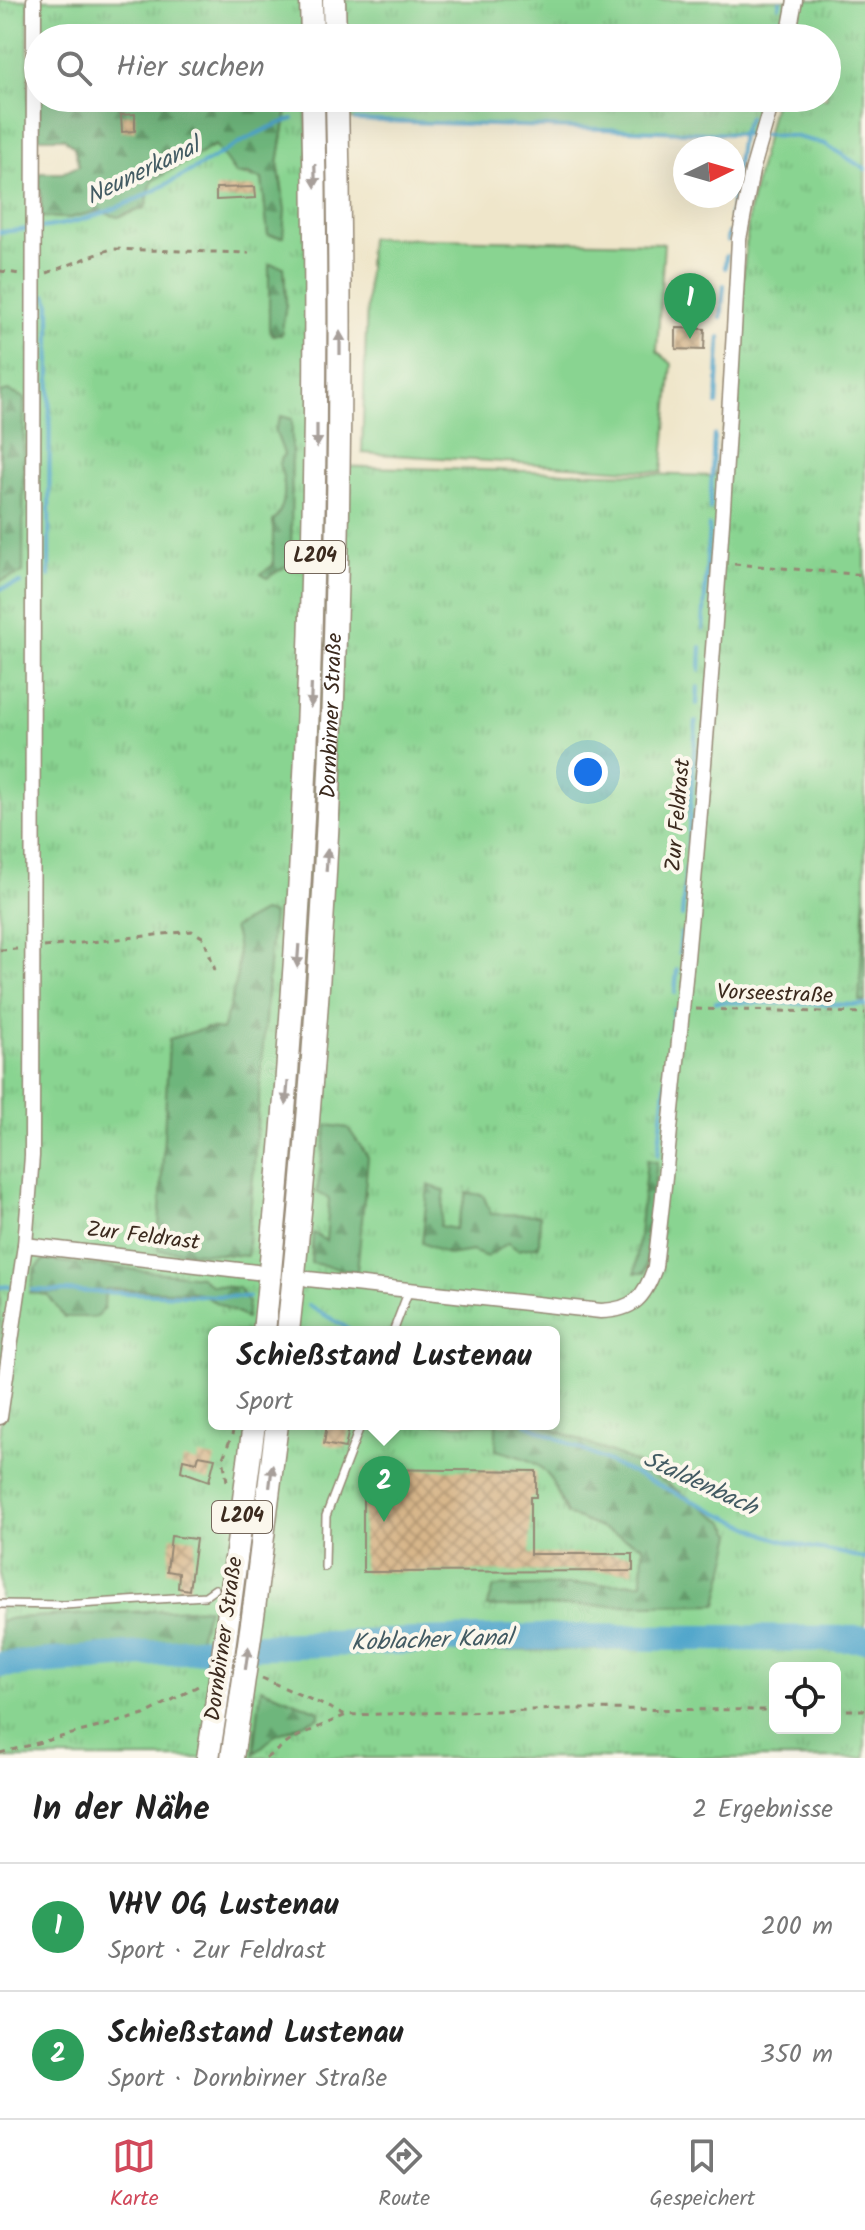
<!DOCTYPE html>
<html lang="de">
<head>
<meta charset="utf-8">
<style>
	:root { --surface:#fff; --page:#f6f6f6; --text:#222; --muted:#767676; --line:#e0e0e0; --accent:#d1495b }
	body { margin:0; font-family:Kalam,sans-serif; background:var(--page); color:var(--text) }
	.controls { position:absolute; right:24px; bottom:24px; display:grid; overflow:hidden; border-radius:12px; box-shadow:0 8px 32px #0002 }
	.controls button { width:72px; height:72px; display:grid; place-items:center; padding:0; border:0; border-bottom:2px solid var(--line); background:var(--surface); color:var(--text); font:40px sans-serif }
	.compass { position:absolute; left:673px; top:136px; width:72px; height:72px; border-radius:50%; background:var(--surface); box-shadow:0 8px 32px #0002; rotate:85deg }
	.you { position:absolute; left:588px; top:772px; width:28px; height:28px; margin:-20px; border:6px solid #fff; border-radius:50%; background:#1a73e8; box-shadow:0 0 0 12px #1a73e833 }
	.badge { display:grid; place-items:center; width:52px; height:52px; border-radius:50%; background:var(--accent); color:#fff; font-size:26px; font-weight:700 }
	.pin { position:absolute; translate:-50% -66px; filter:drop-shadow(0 2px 4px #0008) }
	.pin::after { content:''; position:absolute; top:42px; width:28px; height:24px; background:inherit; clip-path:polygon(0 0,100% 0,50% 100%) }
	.popup { position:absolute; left:208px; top:1326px; width:352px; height:104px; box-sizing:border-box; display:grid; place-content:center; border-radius:12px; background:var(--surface); filter:drop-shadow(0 2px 6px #0005); font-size:26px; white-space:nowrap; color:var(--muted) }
	.popup b { font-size:30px; color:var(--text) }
	.popup::after { content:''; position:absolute; left:50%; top:100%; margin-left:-16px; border:16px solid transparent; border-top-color:var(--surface) }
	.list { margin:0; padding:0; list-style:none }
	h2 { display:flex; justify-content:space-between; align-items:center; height:104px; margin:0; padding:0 32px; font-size:34px }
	h2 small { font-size:26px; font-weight:400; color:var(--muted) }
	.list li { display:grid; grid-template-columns:52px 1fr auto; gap:24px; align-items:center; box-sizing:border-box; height:128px; padding:0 32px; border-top:2px solid var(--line) }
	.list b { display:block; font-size:30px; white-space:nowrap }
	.list p { margin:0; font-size:26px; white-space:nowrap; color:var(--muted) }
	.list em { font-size:26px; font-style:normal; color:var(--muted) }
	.icon { flex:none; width:44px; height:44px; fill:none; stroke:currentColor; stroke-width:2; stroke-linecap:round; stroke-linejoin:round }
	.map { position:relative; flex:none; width:865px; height:1758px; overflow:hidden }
	.search { position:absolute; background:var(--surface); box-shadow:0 8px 32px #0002; left:24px; right:24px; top:24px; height:88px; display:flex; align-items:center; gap:20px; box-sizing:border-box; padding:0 28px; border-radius:44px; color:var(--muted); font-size:30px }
	.sheet { height:360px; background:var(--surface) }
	nav { display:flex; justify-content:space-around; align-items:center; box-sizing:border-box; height:112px; border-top:2px solid var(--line); background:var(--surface); font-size:22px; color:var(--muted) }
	nav a { display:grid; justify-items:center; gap:4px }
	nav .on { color:var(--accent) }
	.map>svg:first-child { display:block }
	.grass { fill:url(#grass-tufts); stroke:#627f58; stroke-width:2; fill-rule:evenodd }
	.forest { fill:url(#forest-firs); stroke:#54704c; stroke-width:2 }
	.pitch { fill:#89d491; stroke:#627f58; stroke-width:2 }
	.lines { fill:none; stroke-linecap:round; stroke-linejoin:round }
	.stream { stroke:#4fa5cb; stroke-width:4 }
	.river { stroke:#4fa5cb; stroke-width:26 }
	.building { fill:url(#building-cross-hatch) }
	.service-casing { stroke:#958874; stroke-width:10 }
	.minor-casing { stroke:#958874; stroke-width:17 }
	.primary-casing { stroke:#958874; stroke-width:25 }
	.path { stroke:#958874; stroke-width:3; stroke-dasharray:6 6; stroke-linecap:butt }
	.service { stroke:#fff; stroke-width:7 }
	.minor { stroke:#fff; stroke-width:14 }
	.primary { stroke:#fff; stroke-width:22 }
	.primary-bridge-casing { stroke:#958874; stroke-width:25; stroke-linecap:butt }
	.primary-bridge { stroke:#fff; stroke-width:22 }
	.oneway { fill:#a79f9a }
	.labels { text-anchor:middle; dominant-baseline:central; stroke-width:8; stroke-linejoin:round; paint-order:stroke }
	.shield { fill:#fbf7ec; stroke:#75685c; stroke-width:2 }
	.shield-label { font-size:20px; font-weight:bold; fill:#3b2a1e }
	.street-label { font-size:22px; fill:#3b2a1e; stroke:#fbf7ec }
	.water-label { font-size:24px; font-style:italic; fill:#435b63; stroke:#fbf7ec }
</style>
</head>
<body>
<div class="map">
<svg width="865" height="1758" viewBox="0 0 865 1758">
	<defs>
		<pattern id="grass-tufts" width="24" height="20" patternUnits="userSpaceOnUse" patternTransform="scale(2)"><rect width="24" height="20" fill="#89d491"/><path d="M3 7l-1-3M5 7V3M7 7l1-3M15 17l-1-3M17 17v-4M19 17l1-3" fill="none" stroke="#77b67d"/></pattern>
		<pattern id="forest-firs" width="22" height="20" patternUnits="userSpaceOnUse" patternTransform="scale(2)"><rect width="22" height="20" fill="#6eb67b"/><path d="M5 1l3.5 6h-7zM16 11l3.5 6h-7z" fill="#5c9464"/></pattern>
		<pattern id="building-cross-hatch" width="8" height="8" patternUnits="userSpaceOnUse" patternTransform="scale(2)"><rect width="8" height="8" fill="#d7b68a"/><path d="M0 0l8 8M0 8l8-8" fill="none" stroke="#b09470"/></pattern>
	</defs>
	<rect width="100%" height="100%" fill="#fbf7ec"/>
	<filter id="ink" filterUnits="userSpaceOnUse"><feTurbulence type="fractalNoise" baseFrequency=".0125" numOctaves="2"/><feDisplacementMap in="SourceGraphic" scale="16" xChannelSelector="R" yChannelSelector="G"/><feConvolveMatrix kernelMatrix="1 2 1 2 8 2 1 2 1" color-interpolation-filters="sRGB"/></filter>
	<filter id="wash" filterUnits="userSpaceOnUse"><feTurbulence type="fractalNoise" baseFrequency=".006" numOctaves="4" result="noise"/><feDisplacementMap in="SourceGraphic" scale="32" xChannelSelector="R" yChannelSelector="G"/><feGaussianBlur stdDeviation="1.8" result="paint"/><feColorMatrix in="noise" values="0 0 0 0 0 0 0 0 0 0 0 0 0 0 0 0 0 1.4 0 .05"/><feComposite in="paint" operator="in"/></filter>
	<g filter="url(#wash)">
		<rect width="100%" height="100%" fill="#efe6ca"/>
		<!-- grass -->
		<g class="grass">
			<path d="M0,0H28L29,216L69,218L98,211L118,217L145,208L152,181L216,145L235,174L262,179L268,235L283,193L278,163L289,98H305L328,466L715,476L735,368L749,212L775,98H827V38H791L801,0H865V1629H570L214,1639L212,1655L865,1646V1758H0ZM269,264L284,267L286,304L281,335L269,329ZM214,1332H554V1424H214ZM775,1668H835V1728H775Z"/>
			<path d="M40,0H302L303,38H39Z"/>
			<path d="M344,0H789L784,38H344Z"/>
			<path d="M345,98H767L756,135L346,119Z"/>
		</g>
		<!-- forest -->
		<g class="forest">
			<path d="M39,98H289L278,163L285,210L283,237L268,235L262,179L248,174H236L215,145L152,181L145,208L118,217L98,211L69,218L42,217L39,173H62L79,166L74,147L64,138H39Z"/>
			<path d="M269,264L284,267L286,304L281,335H273L269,329Z"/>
			<path d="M9,391L24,398L23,573L0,581V393Z"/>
			<path d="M281,416L292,419L291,563L267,578L261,574L273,565V521C288,506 286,483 279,464L284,454L275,430Z"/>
			<path d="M865,895V1002L859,1001Z"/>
			<path d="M262,912L273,914L247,1256L158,1250L169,1039L207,1028L222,1030C233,997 245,962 233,928Z"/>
			<path d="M327,1125L348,1128L368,1157L357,1272L311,1263L313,1233L326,1241L329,1199L317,1192Z"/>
			<path d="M647,1160L657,1162L645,1273H635Z"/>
			<path d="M428,1185L445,1191L440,1226L455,1229L467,1193L483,1195L491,1214L540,1215L539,1246L518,1250L508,1243L487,1257L472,1251L449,1255L422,1243Z"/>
			<path d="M44,1260L200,1277L211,1285L239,1288L248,1302L246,1318L196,1292L105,1289L104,1308L97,1317H64L48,1295L30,1293L35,1270Z"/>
			<path d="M496,1424H541L636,1463L724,1521L733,1534L717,1604L487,1607L494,1587L642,1583L643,1546L567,1514C545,1466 548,1464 496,1450Z"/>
			<path d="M208,1608L199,1638L0,1653V1621L13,1618Z"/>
			<path d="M261,1688L319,1711V1717L274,1736L254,1754Z"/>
		</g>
		<!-- pitch -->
		<path class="pitch" d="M369,238L664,243L657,351L672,364L662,472L362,453Z"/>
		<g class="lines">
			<!-- stream -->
			<g class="stream">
				<path d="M779,6L780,2"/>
				<path d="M776,25L777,19"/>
				<path d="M355,120L793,136L825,144L865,169"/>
				<path d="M730,217L741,134L749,117"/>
				<path d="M38,228C100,222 157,191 210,160C237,144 263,128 293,119"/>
				<path d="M0,232L29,229"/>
				<path d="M727,241L728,233"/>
				<path d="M725,268L726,256"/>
				<path d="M46,295L50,304L49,576"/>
				<path d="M721,318L724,285"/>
				<path d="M717,404L720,337"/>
				<path d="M710,509L714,435"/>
				<path d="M0,589L21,583"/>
				<path d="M703,629L709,526"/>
				<path d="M700,670L701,647"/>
				<path d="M697,704L698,687"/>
				<path d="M688,848L696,722"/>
				<path d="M682,916L686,868"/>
				<path d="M679,953L681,933"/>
				<path d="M675,993L677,970"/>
				<path d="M716,1002L865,1005"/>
				<path d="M668,1061L674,1010"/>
				<path d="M658,1155L666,1079"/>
				<path d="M0,1287L10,1286"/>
				<path d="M32,1290L249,1297"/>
				<path d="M308,1305L354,1332"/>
				<path d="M526,1424L767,1535C798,1548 832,1549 865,1559"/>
			</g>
			<!-- river -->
			<path class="river" d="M0,1665L235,1647L543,1637L865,1639"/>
		</g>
		<g id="blocks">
			<!-- building -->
			<g class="building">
				<path d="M135,114V131L122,132L121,115Z"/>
				<path d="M255,187L256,198L216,200V188Z"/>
				<path d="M676,328L705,329L704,350L676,349Z"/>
				<path d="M327,1424H350L345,1448L324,1444Z"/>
				<path d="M199,1455L215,1458L209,1481L181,1471L183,1459L197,1462Z"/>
				<path d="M363,1469L536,1471V1497H530V1554H633V1571L363,1572Z"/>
				<path d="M171,1536L196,1539L189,1590L178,1588L179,1573L167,1571Z"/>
			</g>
		</g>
	</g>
	<g filter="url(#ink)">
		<use href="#blocks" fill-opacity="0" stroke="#958874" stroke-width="2"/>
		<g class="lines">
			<defs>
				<g id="service">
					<path d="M393,1332L409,1290"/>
					<path d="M325,1567L326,1516L361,1424"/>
					<path d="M0,1604L64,1605L205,1596L215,1589"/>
				</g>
				<g id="minor">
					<path d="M788,38L795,0"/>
					<path d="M25,1245L256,1272"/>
					<path d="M308,1279L601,1311C634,1310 645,1297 655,1267C694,925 721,583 739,239L752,171L773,98"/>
					<path d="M0,1417L25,1245L32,1156L34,0"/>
				</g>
				<g id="primary">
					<path d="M311,0L312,38"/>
					<path d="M334,0L335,38"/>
					<path d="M264,1332C306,921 322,511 313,98"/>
					<path id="s1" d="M288,1332C332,922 346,510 337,98"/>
					<path d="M254,1609L277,1424"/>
					<path d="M229,1611L254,1424"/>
					<path d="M208,1758L216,1707"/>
					<path d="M232,1758L240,1706"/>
				</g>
			</defs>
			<!-- service casing -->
			<use href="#service" class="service-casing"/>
			<!-- minor casing -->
			<use href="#minor" class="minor-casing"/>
			<!-- primary casing -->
			<use href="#primary" class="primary-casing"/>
			<!-- path -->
			<g class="path">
				<path d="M0,271L20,274"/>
				<path d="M47,273L111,249L249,253"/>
				<path d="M734,564L865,575"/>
				<path d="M44,947L192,931L204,938L215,970"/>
				<path d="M0,950L17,949"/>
				<path d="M696,1009L865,1013"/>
				<path d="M227,1481L223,1458L233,1432"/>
				<path d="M262,1678L346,1715"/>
				<path d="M835,1710H865"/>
				<path d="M0,1753L144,1715L200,1685"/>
				<path d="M266,1758L294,1738L346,1715L568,1709L775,1710"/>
			</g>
			<!-- service -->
			<use href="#service" class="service"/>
			<!-- minor -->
			<use href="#minor" class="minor"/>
			<!-- primary -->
			<use href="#primary" class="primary"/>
			<defs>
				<g id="primary-bridge">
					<path d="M240,1706L254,1609"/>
					<path d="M216,1707L229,1611"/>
				</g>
			</defs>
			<!-- primary-bridge casing -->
			<use href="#primary-bridge" class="primary-bridge-casing"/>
			<!-- primary-bridge -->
			<use href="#primary-bridge" class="primary-bridge"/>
		</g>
		<!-- one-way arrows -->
		<defs><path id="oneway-solid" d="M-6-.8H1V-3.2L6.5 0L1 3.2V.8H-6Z" transform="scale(2)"/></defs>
		<g class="oneway">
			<use href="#oneway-solid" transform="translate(315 176) rotate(89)"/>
			<use href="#oneway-solid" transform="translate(340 343) rotate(-90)"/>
			<use href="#oneway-solid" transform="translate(317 436) rotate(90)"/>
			<use href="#oneway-solid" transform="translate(311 696) rotate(92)"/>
			<use href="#oneway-solid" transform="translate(327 860) rotate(-86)"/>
			<use href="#oneway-solid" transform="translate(298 956) rotate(94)"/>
			<use href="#oneway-solid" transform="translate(287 1093) rotate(95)"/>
			<use href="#oneway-solid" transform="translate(271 1476) rotate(-83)"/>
			<use href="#oneway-solid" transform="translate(247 1658) rotate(-82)"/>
		</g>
	</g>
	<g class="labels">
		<!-- shield labels -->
		<g class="shield">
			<rect x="285" y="541" width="60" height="32" rx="6"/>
			<rect x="212" y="1501" width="60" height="32" rx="6"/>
		</g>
		<g class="shield-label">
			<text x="315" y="557">L204</text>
			<text x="242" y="1517">L204</text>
		</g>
		<!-- street labels -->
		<g class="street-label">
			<text stroke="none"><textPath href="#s1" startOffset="618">Dornbirner Straße</textPath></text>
			<text transform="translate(679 815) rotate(-85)">Zur Feldrast</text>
			<text transform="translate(775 995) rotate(2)">Vorseestraße</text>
			<text transform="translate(143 1237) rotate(7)">Zur Feldrast</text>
			<text transform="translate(225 1639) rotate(-82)">Dornbirner Straße</text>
		</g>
		<!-- water labels -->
		<g class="water-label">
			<text transform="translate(143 172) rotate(-26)">Neunerkanal</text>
			<text transform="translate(700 1484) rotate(25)">Staldenbach</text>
			<text transform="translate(432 1641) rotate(-2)">Koblacher Kanal</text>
		</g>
	</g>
</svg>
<div class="controls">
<button><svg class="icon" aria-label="locate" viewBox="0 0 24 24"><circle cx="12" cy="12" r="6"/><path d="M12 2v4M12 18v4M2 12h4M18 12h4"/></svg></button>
</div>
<svg class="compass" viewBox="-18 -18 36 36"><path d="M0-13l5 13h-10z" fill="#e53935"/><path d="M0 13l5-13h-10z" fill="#767676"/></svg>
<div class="you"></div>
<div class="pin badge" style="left:690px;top:339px;background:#2e9e5b">1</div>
<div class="pin badge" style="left:384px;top:1522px;background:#2e9e5b">2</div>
<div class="popup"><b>Schießstand Lustenau</b>Sport</div>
<div class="search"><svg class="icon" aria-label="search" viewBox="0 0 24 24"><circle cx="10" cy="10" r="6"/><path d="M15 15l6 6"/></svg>Hier suchen</div>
</div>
<section class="sheet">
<h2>In der Nähe<small>2 Ergebnisse</small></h2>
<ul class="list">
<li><span class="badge" style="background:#2e9e5b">1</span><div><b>VHV OG Lustenau</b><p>Sport · Zur Feldrast</p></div><em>200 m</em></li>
<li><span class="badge" style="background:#2e9e5b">2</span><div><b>Schießstand Lustenau</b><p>Sport · Dornbirner Straße</p></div><em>350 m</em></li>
</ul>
</section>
<nav>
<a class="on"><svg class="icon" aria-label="map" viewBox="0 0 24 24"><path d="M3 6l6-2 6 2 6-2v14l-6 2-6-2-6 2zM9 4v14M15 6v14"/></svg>Karte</a>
<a><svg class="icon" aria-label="directions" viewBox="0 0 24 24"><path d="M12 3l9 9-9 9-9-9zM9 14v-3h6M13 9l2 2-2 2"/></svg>Route</a>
<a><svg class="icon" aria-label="saved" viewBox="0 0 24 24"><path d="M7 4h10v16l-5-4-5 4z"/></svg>Gespeichert</a>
</nav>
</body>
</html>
